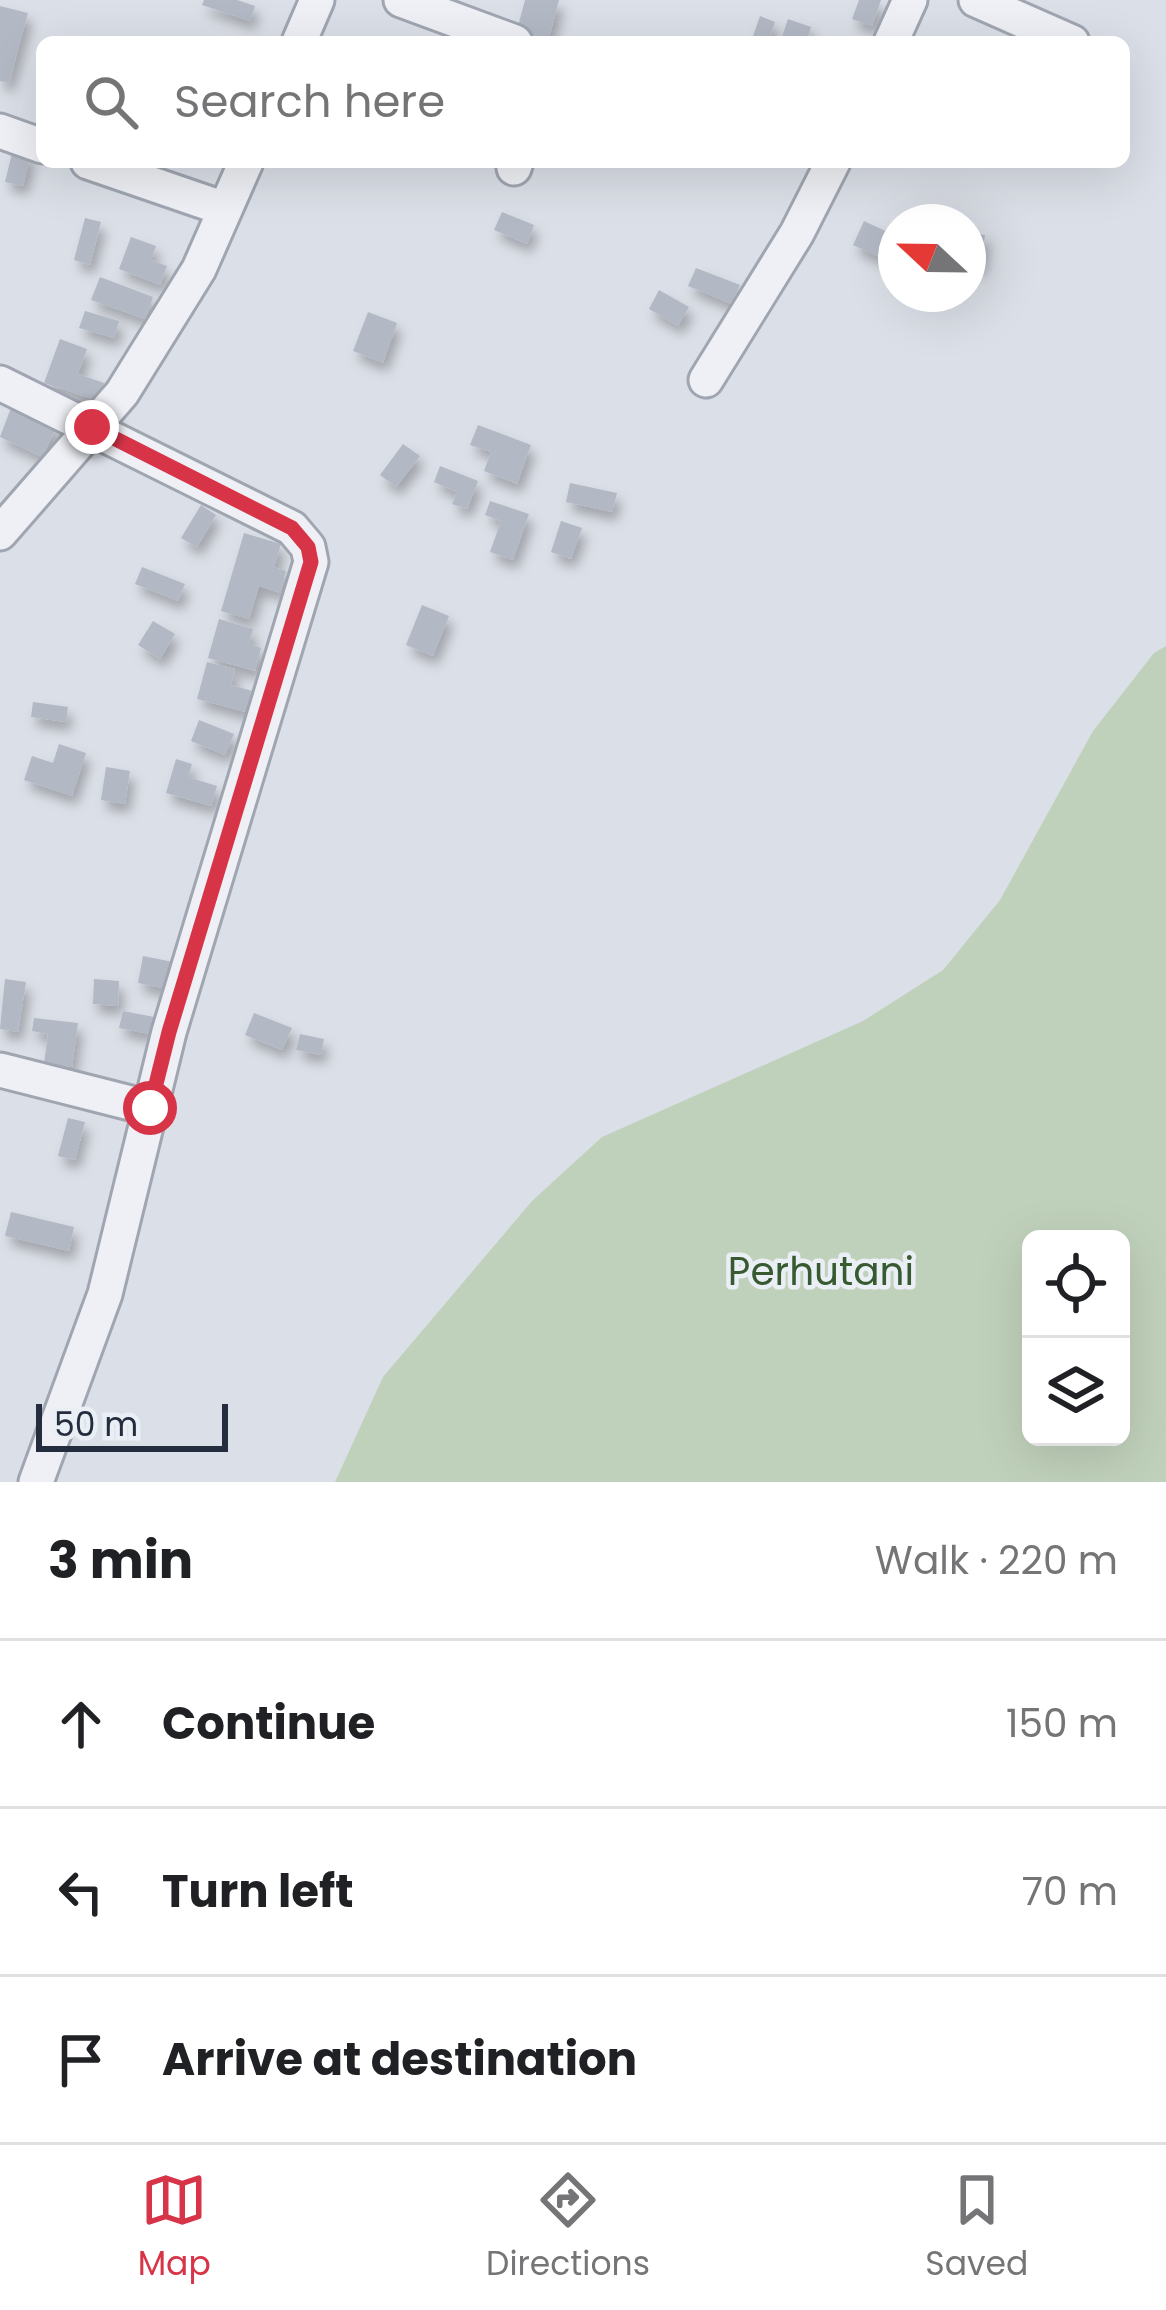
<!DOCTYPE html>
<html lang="en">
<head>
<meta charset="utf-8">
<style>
	:root { --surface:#fff; --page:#f2f2f2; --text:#202124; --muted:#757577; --line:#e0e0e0; --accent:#d83448 }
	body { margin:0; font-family:Poppins,sans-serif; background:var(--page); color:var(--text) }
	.controls { position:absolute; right:36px; bottom:36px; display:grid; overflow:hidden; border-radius:18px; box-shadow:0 12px 48px #0002 }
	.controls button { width:108px; height:108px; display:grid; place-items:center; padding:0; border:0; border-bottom:3px solid var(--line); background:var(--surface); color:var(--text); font:60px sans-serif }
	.compass { position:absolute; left:878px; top:204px; width:108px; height:108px; border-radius:50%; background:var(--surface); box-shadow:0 12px 48px #0002; rotate:292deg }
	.scale { position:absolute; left:36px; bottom:30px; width:192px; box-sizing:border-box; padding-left:12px; border:6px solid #242d3e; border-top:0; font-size:33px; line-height:42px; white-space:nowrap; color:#242d3e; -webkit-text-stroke:9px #eaeef5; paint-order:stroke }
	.stop { position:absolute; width:36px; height:36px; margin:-27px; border:9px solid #d83448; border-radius:50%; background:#fff }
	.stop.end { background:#d83448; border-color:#fff; box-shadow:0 3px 12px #0008 }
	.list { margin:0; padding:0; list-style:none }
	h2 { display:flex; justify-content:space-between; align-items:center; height:156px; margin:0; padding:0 48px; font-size:51px }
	h2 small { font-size:39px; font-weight:400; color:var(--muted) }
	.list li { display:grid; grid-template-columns:78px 1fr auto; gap:36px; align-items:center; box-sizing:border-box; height:168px; padding:0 48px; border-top:3px solid var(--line) }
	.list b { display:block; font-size:45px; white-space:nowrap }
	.list em { font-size:39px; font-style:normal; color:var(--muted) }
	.icon { flex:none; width:66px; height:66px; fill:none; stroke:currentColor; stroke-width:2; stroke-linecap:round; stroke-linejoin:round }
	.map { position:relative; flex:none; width:1166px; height:1482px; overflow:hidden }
	.search { position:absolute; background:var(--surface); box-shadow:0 12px 48px #0002; left:36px; right:36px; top:36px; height:132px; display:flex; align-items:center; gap:30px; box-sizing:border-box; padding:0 42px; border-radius:18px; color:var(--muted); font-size:45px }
	.sheet { height:660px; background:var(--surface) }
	nav { display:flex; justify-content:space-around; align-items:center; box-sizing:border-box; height:168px; border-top:3px solid var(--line); background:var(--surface); font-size:33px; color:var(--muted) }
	nav a { display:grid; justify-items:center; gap:6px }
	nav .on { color:var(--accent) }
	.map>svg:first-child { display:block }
	.green { fill:#c0d1bb; fill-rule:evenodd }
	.building { fill:#b2b8c4; filter:url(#shadow) }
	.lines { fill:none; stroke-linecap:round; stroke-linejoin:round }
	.minor-casing { stroke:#a0a6b1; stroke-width:39 }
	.minor { stroke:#eef0f5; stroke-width:33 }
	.route { stroke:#d83448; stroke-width:15 }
	.labels { text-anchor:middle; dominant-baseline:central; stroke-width:9; stroke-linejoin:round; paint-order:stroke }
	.park-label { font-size:39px; fill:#375a30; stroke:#eaeef5 }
</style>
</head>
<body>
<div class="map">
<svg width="1166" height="1482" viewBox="0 0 1166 1482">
	<defs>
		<filter id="shadow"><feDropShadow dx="5" dy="9" stdDeviation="6" flood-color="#0004"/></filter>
	</defs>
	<rect width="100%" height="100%" fill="#dbdfe7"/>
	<!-- green -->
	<path class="green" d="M1166,646V1482H335L383,1377L532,1201L602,1137L863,1021L943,970L1000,900L1093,731L1154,653ZM1031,1239H1121V1437H1031Z"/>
	<!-- building -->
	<g class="building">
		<path d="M204,0H237L255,6L250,21L202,5Z"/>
		<path d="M525,0H559L548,42L516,34Z"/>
		<path d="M859,0H881L872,26L852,19Z"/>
		<path d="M0,6L28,13L9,83L0,81Z"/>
		<path d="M760,16L775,22L768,42H751Z"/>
		<path d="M788,19L811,27L806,42H780Z"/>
		<path d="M13,149L31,153L23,186L5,182Z"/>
		<path d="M502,212L534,225L527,244L494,230Z"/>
		<path d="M85,218L101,222L90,265L74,260Z"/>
		<path d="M864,221L896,236L886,260L853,245Z"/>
		<path d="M968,233L985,235L981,266L968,264Z"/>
		<path d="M131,237L156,246L151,260L167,266L160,285L119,269Z"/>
		<path d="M696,268L740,285L732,304L688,286Z"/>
		<path d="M100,277L153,297L145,319L91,300Z"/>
		<path d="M659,290L689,307L678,326L649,309Z"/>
		<path d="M85,311L119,321L114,338L79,328Z"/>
		<path d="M368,312L397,323L383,363L353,351Z"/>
		<path d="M60,339L87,349L78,374L104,383L98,401L44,383Z"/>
		<path d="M12,405L57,426L42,457L0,437Z"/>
		<path d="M478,425L531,445L517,484L484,471L491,452L470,445Z"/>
		<path d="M403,444L420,456L396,487L380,475Z"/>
		<path d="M440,466L478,481L467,509L452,504L457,492L434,482Z"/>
		<path d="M570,483L617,493L612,512L566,502Z"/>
		<path d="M490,501L529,514L513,560L490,552L501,521L485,515Z"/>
		<path d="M201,505L216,515L197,547L181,538Z"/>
		<path d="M561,521L582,528L571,559L551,552Z"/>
		<path d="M244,533L281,544L274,567L286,571L280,593L259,586L249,619L221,611Z"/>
		<path d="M142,567L185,584L178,601L135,584Z"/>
		<path d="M422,605L449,616L433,656L406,645Z"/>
		<path d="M219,619L253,629L249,644L261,648L255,671L208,658Z"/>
		<path d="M153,621L175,634L160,659L138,645Z"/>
		<path d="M207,662L235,669L231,685L252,691L246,712L197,699Z"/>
		<path d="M33,702L68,707L66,722L31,717Z"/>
		<path d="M199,720L234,734L225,755L191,741Z"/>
		<path d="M59,744L86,753L72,796L24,780L32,756L53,763Z"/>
		<path d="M176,759L192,764L188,777L217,786L211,806L166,793Z"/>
		<path d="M106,767L130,771L125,804L101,800Z"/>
		<path d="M143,956L173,962L167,989L138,983Z"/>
		<path d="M5,979L26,982L18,1032L0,1029Z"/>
		<path d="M94,979L119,981L118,1006L93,1004Z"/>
		<path d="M123,1011L154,1017L150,1034L119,1028Z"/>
		<path d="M254,1013L292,1028L282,1050L245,1035Z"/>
		<path d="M34,1018L78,1023L72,1067L44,1064L48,1034L32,1031Z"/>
		<path d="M300,1034L324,1039L321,1055L296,1050Z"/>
		<path d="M68,1118L85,1122L75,1160L58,1156Z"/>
		<path d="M11,1212L74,1227L69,1251L5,1236Z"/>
	</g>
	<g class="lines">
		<defs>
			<g id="minor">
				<path d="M401,0L515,42"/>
				<path d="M976,0L1072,42"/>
				<path d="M299,42L317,0"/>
				<path d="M891,42L910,0"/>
				<path d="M0,131L42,146"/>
				<path d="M88,162L225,209"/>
				<path d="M514,168L516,162"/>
				<path d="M706,380L797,233L833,162"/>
				<path d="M0,383L292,528L308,547L311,562L169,1032L105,1294L36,1482"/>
				<path d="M0,533L122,393L199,269L246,162"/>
				<path d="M0,1070L150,1108"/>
			</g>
		</defs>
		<!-- minor casing -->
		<use href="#minor" class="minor-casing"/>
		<!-- minor -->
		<use href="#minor" class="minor"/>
	</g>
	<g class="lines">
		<!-- route -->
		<path class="route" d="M92,427L292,528L308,547L311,562L169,1032L150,1108"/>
	</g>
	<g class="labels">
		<!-- park labels -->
		<g class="park-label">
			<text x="821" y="1271">Perhutani</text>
		</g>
	</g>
</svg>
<div class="controls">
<button><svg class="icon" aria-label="locate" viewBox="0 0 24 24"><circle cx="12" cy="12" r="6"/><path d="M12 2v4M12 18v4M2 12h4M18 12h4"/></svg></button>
<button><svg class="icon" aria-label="layers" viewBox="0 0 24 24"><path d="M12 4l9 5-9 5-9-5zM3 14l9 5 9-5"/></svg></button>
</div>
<svg class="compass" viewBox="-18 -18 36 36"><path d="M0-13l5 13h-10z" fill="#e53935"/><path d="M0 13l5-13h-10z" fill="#757577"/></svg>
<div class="scale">50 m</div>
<div class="stop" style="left:150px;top:1108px"></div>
<div class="stop end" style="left:92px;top:427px"></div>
<div class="search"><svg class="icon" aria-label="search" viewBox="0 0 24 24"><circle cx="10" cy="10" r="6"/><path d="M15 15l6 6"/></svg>Search here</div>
</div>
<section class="sheet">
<h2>3 min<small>Walk · 220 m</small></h2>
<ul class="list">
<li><svg class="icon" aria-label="ahead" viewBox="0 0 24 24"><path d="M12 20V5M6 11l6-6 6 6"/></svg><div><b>Continue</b></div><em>150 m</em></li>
<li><svg class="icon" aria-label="left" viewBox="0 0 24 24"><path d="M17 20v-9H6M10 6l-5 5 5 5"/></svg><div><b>Turn left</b></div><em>70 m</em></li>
<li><svg class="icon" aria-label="arrive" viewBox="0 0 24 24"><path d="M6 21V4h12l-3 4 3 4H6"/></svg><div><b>Arrive at destination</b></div></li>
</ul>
</section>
<nav>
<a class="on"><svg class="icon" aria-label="map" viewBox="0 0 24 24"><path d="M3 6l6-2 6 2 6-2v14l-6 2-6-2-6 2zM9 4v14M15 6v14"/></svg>Map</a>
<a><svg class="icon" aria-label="directions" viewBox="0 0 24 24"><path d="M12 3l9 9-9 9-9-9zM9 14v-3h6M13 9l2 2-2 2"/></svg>Directions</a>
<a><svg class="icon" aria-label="saved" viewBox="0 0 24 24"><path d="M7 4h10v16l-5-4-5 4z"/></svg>Saved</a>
</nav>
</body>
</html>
